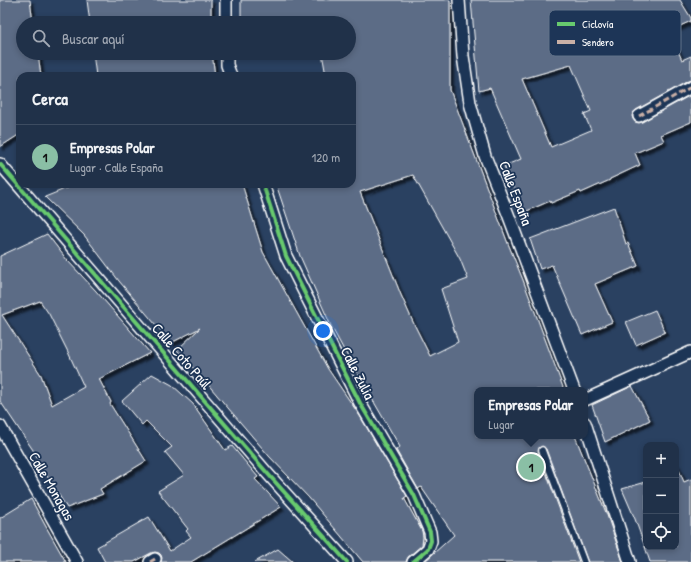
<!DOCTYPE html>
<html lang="es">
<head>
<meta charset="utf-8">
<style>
	:root { --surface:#203149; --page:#283950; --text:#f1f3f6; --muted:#a2a9b4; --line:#3d4c61; --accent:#8abfa5 }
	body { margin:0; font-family:"Patrick Hand",sans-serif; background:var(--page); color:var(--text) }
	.controls { position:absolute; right:12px; bottom:12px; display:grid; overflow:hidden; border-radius:8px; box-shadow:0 2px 6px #0003 }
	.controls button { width:36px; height:36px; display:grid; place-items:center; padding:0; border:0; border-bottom:1px solid var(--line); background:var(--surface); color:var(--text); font:20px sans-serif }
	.you { position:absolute; left:323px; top:331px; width:14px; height:14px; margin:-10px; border:3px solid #fff; border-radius:50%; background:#1a73e8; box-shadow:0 0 0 6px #1a73e833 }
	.badge { display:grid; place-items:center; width:26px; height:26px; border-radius:50%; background:var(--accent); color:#111; font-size:13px; font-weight:700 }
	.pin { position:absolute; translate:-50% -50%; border:2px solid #fff; box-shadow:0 1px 4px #0006 }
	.popup { position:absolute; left:474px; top:387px; width:114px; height:52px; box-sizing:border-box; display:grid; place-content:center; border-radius:8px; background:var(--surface); filter:drop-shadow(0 1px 3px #0005); font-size:13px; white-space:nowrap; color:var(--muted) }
	.popup b { font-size:15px; color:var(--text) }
	.popup::after { content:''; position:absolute; left:50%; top:100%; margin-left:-8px; border:8px solid transparent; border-top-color:var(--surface) }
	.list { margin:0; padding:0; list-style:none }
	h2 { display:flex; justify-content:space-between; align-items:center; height:52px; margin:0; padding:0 16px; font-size:17px }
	h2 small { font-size:13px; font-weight:400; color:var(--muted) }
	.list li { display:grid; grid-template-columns:26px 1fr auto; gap:12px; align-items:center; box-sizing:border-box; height:64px; padding:0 16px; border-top:1px solid var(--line) }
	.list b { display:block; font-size:15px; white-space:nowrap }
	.list p { margin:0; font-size:13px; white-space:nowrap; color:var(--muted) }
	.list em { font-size:13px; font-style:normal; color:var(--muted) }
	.icon { flex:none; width:22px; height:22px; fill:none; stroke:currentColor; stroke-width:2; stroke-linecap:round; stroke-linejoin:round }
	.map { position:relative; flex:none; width:691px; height:562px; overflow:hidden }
	.search { position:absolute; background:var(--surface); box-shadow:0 2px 6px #0003; left:16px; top:16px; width:340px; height:44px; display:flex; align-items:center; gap:10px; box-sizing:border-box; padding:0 14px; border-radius:22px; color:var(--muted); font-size:15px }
	.panel { position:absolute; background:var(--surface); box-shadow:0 2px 6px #0003; left:16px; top:72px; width:340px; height:116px; border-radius:12px }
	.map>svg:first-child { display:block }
	.building { fill:#5b6c86; stroke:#fff; fill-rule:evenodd; filter:url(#shadow) }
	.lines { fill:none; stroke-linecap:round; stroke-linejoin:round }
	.service-casing { stroke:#fff; stroke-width:8 }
	.minor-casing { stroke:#fff; stroke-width:14 }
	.service { stroke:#1d3557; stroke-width:5.5 }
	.minor { stroke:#1d3557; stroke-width:11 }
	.quiet { stroke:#cab0a6; stroke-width:3; stroke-dasharray:6 3; stroke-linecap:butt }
	.cycleway-casing { stroke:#1d3557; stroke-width:6 }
	.cycleway { stroke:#67ca6e; stroke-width:4 }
	.labels { text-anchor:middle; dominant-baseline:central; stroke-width:3.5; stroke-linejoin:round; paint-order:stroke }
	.street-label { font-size:15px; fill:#fff; stroke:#1d3557 }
	.key { fill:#1d3557; stroke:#617289; stroke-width:1 }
	.key-label { font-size:11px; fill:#fff }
</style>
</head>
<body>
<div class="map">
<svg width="691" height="562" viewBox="0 0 691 562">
	<defs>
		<filter id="shadow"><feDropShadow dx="3.5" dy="3.5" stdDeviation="1" flood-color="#0009"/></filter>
	</defs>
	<rect width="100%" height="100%" fill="#2a4161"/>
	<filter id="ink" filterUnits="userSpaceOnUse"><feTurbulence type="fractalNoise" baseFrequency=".025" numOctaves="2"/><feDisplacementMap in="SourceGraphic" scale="8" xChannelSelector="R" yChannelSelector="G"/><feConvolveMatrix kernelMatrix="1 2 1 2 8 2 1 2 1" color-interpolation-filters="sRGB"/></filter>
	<g filter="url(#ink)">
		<!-- building -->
		<g class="building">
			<path d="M0,0H30L33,23H23V53H38L41,76H20V134L0,147Z"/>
			<path d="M87,0H211V23H90Z"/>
			<path d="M241,0H450V90L507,241L523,280L564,390H477V436H575L607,515L623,562H588L546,449L542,446L539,448L538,451L579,562H424L454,535L421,487L418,489L396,450L400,447L345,352L331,326L300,256L276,184H352V76H326L322,53H349V23H241ZM413,175L460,259L468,279L441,289L458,342L430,356L413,322L401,295L360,192Z"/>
			<path d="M471,0H680L683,5L691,18V21L669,31L682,60L691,56V80L688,81L636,110L633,113L632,116L633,119L635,122L639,123L642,122L689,96L691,101V122L661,135L664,141L635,153L640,165L610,179V180L581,193L580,191L551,203L550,201L520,214L510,191L514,189L504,166L521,159L490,88L479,91ZM571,65L591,111L584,114L591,130L551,147L522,79Z"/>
			<path d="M93,53H212L215,76H96Z"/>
			<path d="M77,184H242L263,252L328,369L360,416L407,496L404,498L422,531L423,537L422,545L408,557L406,562H363L309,498L269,456L205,381L177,350L200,328L171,343L119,281L84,235L45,197Z"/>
			<path d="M614,207L626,244L628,243L638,266L595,284L612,322L582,335L552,265L540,269L530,239Z"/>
			<path d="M47,234L67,260L96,291L150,353L99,379L111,402L110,404L146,461L100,489L103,494L67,508L42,468L35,453L0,401V256ZM40,301L49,314L68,352L84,387L52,405L41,375L2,315Z"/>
			<path d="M655,310L665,332L636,345L626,322Z"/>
			<path d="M152,374L172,385L193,404L225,450L232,446L258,477L255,479L281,507L191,562H161L162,558L161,555L159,553L155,552L151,553L134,562H105L97,547L149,517L170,551L191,537L186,531L188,529L158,491L184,475L165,452L172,447L146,421L142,425L122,401Z"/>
			<path d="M632,386L650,420L605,442L592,405Z"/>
			<path d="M676,463L684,482L691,479V562H650L645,547H676Z"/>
			<path d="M646,482V546L645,547L635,519L622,489Z"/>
			<path d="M31,499L45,525L66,562H0V518Z"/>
			<path d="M278,549L293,562H255Z"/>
		</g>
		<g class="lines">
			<defs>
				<path id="service" d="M542,450L584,562"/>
				<g id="minor">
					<path d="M459,0L463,56L470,103L485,156L508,214L574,390"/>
					<path d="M226,23V0"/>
					<path d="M227,53V65L231,76"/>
					<path d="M639,116L691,87"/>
					<path d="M0,164L268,474L347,562"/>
					<path d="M263,184L286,256L360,403L414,495L430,532L431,541L428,549L413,562"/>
					<path d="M585,400L691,352"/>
					<path d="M585,423L630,562"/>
					<path d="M0,426L77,562"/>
					<path d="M150,562L155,559"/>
				</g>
			</defs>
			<!-- service casing -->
			<use href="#service" class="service-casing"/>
			<!-- minor casing -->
			<use href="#minor" class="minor-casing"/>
			<!-- service -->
			<use href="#service" class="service"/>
			<!-- minor -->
			<use href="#minor" class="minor"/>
			<!-- quiet -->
			<g class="quiet">
				<path d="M639,116L691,87"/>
				<path d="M150,562L155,559"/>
			</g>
			<defs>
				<g id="cycleway">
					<path d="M0,164L268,474L347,562"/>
					<path d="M263,184L286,256L360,403L414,495L430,532L431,541L428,549L413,562"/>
				</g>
			</defs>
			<!-- cycleway casing -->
			<use href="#cycleway" class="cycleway-casing"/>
			<!-- cycleway -->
			<use href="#cycleway" class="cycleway"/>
		</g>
	</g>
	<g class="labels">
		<!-- street labels -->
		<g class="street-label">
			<text transform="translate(516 193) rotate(69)">Calle España</text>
			<text transform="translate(182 356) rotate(49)">Calle Coto Paúl</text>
			<text transform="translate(358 373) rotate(63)">Calle Zulia</text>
			<text transform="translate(52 486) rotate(60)">Calle Monagas</text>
		</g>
	</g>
	<!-- legend -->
	<rect x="549" y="10" width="132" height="46" rx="6" class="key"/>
	<rect x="557" y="22" width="18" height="4" fill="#67ca6e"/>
	<rect x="557" y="40" width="18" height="4" fill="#cab0a6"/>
	<g class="key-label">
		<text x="582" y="28">Ciclovía</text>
		<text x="582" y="46">Sendero</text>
	</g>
</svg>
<div class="controls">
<button>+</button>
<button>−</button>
<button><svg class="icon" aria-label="locate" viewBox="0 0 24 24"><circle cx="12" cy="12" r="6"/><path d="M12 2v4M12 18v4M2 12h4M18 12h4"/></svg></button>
</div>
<div class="you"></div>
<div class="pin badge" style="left:531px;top:467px">1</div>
<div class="popup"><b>Empresas Polar</b>Lugar</div>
<div class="search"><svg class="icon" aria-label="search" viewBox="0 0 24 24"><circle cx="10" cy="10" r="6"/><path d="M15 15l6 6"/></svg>Buscar aquí</div>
<section class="panel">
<h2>Cerca<small></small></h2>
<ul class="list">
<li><span class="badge">1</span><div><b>Empresas Polar</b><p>Lugar · Calle España</p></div><em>120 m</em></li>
</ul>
</section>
</div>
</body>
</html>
